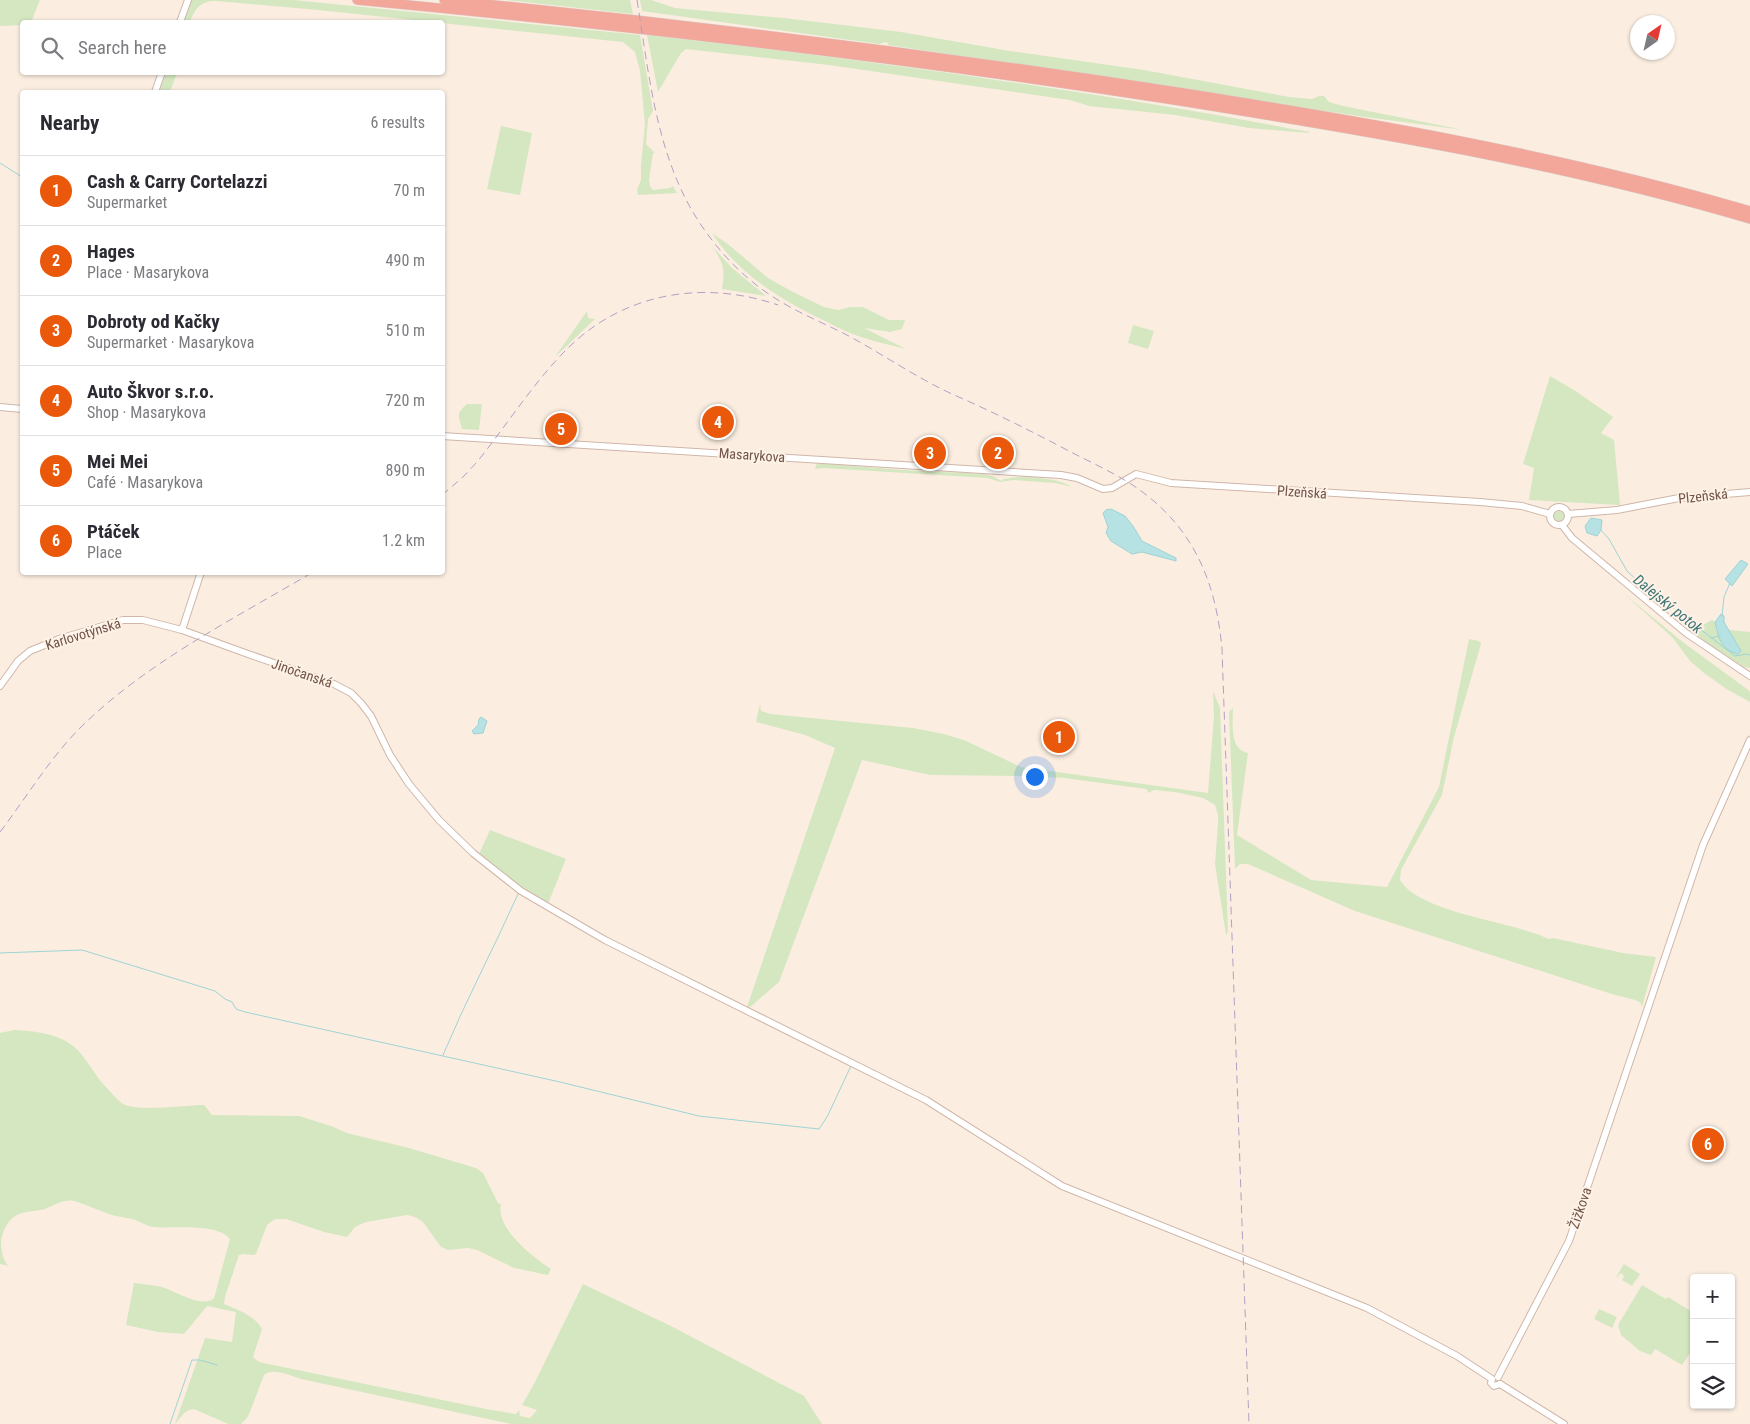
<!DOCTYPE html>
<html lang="en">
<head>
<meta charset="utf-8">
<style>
	:root { --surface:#fff; --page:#f2f2f3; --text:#2b2b33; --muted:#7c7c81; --line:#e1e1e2; --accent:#ea580c }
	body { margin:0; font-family:"Roboto Condensed",sans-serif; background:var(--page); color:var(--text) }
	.controls { position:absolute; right:15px; bottom:15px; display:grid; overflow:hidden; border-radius:5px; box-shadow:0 1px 4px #0004 }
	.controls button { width:45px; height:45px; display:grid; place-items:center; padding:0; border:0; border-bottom:1px solid var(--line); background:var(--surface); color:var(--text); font:25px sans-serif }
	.compass { position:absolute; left:1630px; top:15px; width:45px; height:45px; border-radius:50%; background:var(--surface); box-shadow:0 1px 4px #0004; rotate:34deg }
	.you { position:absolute; left:1034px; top:776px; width:18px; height:18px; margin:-12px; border:4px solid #fff; border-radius:50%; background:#1a73e8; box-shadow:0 0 0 8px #1a73e833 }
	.badge { display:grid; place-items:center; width:32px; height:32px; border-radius:50%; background:var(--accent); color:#fff; font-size:16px; font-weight:700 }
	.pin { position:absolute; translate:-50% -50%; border:2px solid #fff; box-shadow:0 1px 5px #0006 }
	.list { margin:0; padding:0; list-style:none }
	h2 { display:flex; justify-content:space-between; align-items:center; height:65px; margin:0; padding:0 20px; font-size:21px }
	h2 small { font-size:16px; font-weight:400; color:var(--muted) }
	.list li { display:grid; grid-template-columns:32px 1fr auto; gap:15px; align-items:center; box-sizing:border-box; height:70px; padding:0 20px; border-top:1px solid var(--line) }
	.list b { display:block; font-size:19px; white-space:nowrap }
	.list p { margin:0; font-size:16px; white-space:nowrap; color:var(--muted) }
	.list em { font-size:16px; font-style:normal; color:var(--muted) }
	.icon { flex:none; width:28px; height:28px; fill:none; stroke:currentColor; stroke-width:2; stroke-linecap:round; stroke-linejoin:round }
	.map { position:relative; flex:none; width:1750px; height:1424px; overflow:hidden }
	.search { position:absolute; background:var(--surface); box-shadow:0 1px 4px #0004; left:20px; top:20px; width:425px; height:55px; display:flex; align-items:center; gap:12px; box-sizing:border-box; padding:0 18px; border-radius:5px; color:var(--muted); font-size:19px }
	.panel { position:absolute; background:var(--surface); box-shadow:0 1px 4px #0004; left:20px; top:90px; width:425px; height:485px; border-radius:5px }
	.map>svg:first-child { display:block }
	.green { fill:#d5e7c1 }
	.water { fill:#b7e2e3; stroke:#9ed3d5 }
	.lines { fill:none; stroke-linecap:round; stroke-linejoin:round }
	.stream { stroke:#9ed3d5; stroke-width:1 }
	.secondary-casing { stroke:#d0b6a9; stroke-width:8 }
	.highway-casing { stroke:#d7cfcc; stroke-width:10 }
	.secondary { stroke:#fff; stroke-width:6 }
	.highway { stroke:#f3a79a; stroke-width:9 }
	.rail { stroke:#afa1c3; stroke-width:1; stroke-dasharray:8 5; stroke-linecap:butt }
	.labels { text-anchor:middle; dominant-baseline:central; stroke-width:4; stroke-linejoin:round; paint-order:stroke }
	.street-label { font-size:14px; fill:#715349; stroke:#fef2e7 }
	.water-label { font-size:15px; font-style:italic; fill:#3e7476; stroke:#fef2e7 }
</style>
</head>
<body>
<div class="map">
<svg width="1750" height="1424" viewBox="0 0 1750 1424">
	<rect width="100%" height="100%" fill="#fbeee1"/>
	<!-- green -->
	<g class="green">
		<path d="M0,0H40L31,22H22V25L0,26Z"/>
		<path d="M192,0H294L640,35L653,111L648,119L646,144L655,153H653L649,180L650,186L653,190L670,188L673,186L677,193L638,195L637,190L641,180V165L645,124L640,71L635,52L623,42L318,10L216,1C200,1 195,9 190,22H183Z"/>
		<path d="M506,0H630L633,14Z"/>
		<path d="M640,0H651L675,8L784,18L901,32L1010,51L1144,70L1289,97L1312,99L1319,96H1324L1329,102L1343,106L1464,130L1365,117L888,45L887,42L879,44L642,11Z"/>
		<path d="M647,35C869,60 1091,91 1310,132L1308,133L1249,128L1175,115L1089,106L1070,100L829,65L686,49L681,53L658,92Z"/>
		<path d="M166,73H177L170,92H159Z"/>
		<path d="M501,126L532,133L520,195L487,189Z"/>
		<path d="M712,233L729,245L768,278L793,292L824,307L838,310L850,307H863L889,320H905L902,329L890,332L864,328L906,349C891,345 876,342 861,337C848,333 835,326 823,320C780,299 738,274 712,233Z"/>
		<path d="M712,246L732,268L766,296L722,289C725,268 724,264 712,246Z"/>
		<path d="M587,311L588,318L595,319L555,357Z"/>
		<path d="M1133,325L1154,331L1148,349L1128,343Z"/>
		<path d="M1550,376L1574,390L1613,417L1601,433L1614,440L1620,505L1529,500L1534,468L1523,464Z"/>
		<path d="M467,404H482L479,430L462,429C458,414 456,414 467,404Z"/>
		<path d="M817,463L902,470L985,474L995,477L996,478L1002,481L1003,479C1008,479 1014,477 1019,477C1035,477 1058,478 1072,487L1055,483L1014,480L1000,482L988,478L823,468L815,469Z"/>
		<circle cx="1559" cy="517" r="6"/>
		<path d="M1623,593L1684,643L1747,689L1750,692V702L1728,690L1704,673L1690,661L1672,637Z"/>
		<path d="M1712,620L1729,630L1750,632V668L1744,667L1698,637L1699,627Z"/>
		<path d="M1469,639L1479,641L1481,644L1454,737L1442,795L1401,870L1400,880C1421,914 1513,921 1549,939L1553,938L1623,953L1656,957L1642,1007L1641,1003L1635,1000L1615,995L1355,911L1248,864H1240L1235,869L1229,712L1233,708C1233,722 1229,750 1248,753L1237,835L1311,880L1387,887L1439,787Z"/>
		<path d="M1213,691L1220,708L1228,932L1226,935L1215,864L1218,823V815L1215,805L1203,798L1175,792L1154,790L1149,793L1146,789L1064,778L1028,776L930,775L862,760L779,982L749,1008L747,1007L835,748L805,735L756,722L760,704L761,711L770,714L913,728L944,734L964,740L1021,767L1208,793L1214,716Z"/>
		<path d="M490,830L566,859L548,904L510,880L479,854Z"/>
		<path d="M14,1030C33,1031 57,1033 73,1046C85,1055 93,1073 104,1085C110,1091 116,1099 123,1104C139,1112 184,1105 204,1105L212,1115L299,1116L331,1126L347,1133L409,1148L476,1168L483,1173L498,1203L501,1204C495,1228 533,1257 551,1269L548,1275L514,1268L477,1250L468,1248L448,1250L441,1247L423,1222L415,1217L407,1215L366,1222L355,1227L347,1237L324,1232L286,1219H275L267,1225L256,1254C250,1257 245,1252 239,1255L225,1297L224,1304C238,1310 254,1315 262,1329L253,1357L259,1362L486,1409L516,1414L519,1410L520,1416L530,1418L537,1410L522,1405L534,1384L583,1284L671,1326L804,1396L822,1424H511L301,1379C291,1376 273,1367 264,1375L250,1412L247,1418L241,1424H228L194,1409C183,1410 181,1418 175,1424L205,1338L232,1342L236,1312L207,1306L184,1334L158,1332L126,1325L134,1283C143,1284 153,1285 162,1287C175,1291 203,1309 214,1298L230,1239C216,1222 172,1229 153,1227C146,1226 141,1222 135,1220C127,1217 117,1217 109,1214C98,1210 85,1204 74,1201C63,1199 55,1205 45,1209C37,1211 30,1211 22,1213C9,1216 1,1232 1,1245C2,1253 3,1261 9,1266L0,1264V1033Z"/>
		<path d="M1624,1264L1640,1274L1632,1286L1622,1280L1624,1276L1621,1273L1617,1277H1616Z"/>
		<path d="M1642,1285L1666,1299L1668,1297L1694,1313V1347L1682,1365L1655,1349L1651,1355L1640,1351L1621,1335L1618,1325Z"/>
		<path d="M1599,1309L1617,1317L1612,1328L1594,1319Z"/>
	</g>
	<!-- water -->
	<g class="water">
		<path d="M1111,509L1125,516L1133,526L1142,541L1176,558V561L1142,552L1132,554L1111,541L1106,533L1108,527L1103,513L1106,510Z"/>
		<path d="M1591,518L1602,520L1601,530L1597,536L1587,533L1585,526Z"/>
		<path d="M1741,560L1748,564L1732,586L1725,579Z"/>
		<path d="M1721,614L1724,616V622L1741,651L1737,654C1720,648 1719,638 1715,622Z"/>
		<path d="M481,717L487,721L483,733L474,734L472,731L478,725L479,719Z"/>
	</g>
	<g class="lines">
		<!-- stream -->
		<g class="stream">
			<path d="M0,163L22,177"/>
			<path d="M1601,530L1609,539L1627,571L1639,582L1735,656L1746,654L1750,655"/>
			<path d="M1722,616L1724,597L1730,583"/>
			<path d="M1711,638L1720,636"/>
			<path d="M0,953L82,950L215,991L225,999L232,1002L236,1009L245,1012L560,1082L699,1116L819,1129L827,1117L851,1066"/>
			<path d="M443,1055C466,1000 494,948 518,894"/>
			<path d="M170,1424L192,1360H200L217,1365"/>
		</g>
		<defs>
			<g id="secondary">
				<path d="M180,22L188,0"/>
				<path d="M155,92L162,72"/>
				<path d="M0,407L22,409"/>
				<path d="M442,436L1061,475L1077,478L1103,489L1112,488L1136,474L1171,483L1480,502L1522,506L1550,514"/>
				<circle cx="1559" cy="516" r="9"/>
				<path d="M1568,514L1617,510L1679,498L1750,492"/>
				<path d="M1562,525L1572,538L1686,633L1750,676"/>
				<path d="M182,630L201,572"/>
				<path d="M0,686L18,661L30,651L59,639L123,620H143L182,630L248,654L334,684L351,693L361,703L371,716L390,755L409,784L439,820L473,853L521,891L605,940L926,1100L1062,1186L1367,1308L1457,1356L1492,1379L1491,1383L1494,1386L1500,1384"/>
				<path d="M1498,1377L1569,1241L1703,845L1750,740"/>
				<path d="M1500,1384L1564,1424"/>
			</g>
			<g id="highway">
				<path d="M357,0C630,26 903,58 1174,100C1368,131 1561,163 1750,219"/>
				<path d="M444,0C691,24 938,55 1184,93C1374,123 1565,156 1750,211"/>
			</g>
		</defs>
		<!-- secondary casing -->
		<use href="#secondary" class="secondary-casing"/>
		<!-- highway casing -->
		<use href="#highway" class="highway-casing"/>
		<!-- secondary -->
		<use href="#secondary" class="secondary"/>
		<!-- highway -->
		<use href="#highway" class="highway"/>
		<!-- rail -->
		<g class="rail">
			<path d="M637,0C650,80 657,165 706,232C725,259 750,283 778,300C799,313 823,323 845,334C881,353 915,377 952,394C991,411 1029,430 1067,450C1090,462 1115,473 1137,488C1194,528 1216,582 1222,649L1249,1424"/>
			<path d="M442,495L463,477L477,462C506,426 532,385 564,352C621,293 702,279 778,305"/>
			<path d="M0,832C26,798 48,761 78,730C145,663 232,620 313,572"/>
		</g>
	</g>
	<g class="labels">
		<!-- street labels -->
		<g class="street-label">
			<text transform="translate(752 455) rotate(4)">Masarykova</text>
			<text transform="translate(1302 492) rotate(4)">Plzeňská</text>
			<text transform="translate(1703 496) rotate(-6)">Plzeňská</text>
			<text transform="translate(83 634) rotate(-17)">Karlovotýnská</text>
			<text transform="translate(302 673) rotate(19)">Jinočanská</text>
			<text transform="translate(1580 1208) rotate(-71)">Žižkova</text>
		</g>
		<!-- water labels -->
		<g class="water-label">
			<text transform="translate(1668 604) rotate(39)">Dalejský potok</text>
		</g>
	</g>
</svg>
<div class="controls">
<button>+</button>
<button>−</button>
<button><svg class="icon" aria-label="layers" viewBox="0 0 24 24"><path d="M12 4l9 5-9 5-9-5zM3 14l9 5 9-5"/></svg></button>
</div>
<svg class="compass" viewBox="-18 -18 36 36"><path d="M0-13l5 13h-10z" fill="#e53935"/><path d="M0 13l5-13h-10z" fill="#7c7c81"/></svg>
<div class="you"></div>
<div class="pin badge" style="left:1059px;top:737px">1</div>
<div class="pin badge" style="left:998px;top:453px">2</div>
<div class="pin badge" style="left:930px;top:453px">3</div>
<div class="pin badge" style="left:718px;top:422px">4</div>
<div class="pin badge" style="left:561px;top:429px">5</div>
<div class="pin badge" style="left:1708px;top:1144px">6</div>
<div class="search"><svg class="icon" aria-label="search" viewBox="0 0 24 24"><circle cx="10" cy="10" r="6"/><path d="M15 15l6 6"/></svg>Search here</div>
<section class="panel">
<h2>Nearby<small>6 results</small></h2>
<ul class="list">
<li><span class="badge">1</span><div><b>Cash &amp; Carry Cortelazzi</b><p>Supermarket</p></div><em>70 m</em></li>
<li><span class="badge">2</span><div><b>Hages</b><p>Place · Masarykova</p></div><em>490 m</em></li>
<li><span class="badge">3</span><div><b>Dobroty od Kačky</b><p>Supermarket · Masarykova</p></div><em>510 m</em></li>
<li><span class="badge">4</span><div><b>Auto Škvor s.r.o.</b><p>Shop · Masarykova</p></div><em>720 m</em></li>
<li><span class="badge">5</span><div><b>Mei Mei</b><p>Café · Masarykova</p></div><em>890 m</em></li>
<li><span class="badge">6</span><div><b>Ptáček</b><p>Place</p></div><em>1.2 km</em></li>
</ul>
</section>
</div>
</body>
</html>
